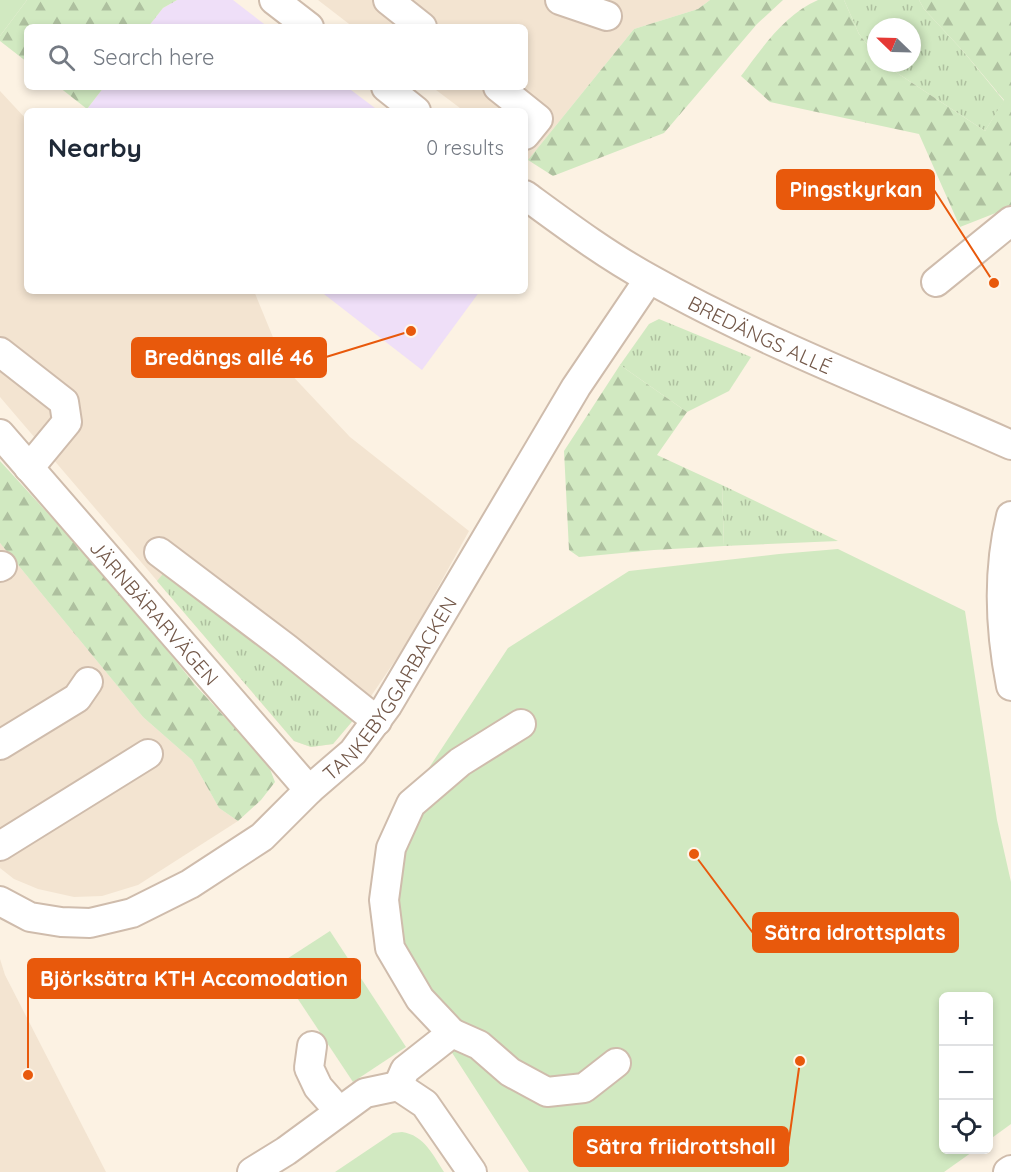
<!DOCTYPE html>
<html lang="en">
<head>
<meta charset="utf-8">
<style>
	:root { --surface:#fff; --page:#f6f6f7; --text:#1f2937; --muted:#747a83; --line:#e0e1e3 }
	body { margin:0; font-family:Quicksand,sans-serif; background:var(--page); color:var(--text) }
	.controls { position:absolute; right:18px; bottom:18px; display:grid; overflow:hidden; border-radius:9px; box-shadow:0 3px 9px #0003 }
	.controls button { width:54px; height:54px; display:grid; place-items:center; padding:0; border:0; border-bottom:2px solid var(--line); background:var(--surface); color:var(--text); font:30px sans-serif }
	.compass { position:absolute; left:867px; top:18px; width:54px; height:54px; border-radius:50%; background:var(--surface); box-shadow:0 3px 9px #0003; rotate:293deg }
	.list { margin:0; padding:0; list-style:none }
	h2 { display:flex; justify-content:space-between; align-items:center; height:78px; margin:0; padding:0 24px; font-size:26px }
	h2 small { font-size:20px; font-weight:400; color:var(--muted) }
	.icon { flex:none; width:33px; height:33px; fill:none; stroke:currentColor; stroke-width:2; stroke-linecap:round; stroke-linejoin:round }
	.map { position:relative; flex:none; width:1011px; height:1172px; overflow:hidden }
	.search { position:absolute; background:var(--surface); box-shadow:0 3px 9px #0003; left:24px; top:24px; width:504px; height:66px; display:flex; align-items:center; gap:15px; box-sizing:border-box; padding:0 21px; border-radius:9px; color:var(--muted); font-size:22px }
	.panel { position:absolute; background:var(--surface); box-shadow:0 3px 9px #0003; left:24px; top:108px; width:504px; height:186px; border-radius:9px }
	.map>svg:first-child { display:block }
	.residential { fill:#f3e4d1 }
	.education { fill:#efdff8 }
	.grass { fill:url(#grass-tufts) }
	.forest { fill:url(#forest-firs) }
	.pitch { fill:#d1e9c1 }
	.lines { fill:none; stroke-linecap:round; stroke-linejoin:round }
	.minor-casing { stroke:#cfbcac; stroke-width:32 }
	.minor { stroke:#fff; stroke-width:28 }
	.labels { text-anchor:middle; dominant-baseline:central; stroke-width:4.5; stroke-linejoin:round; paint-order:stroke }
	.street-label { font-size:20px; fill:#735849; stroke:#fff6e9 }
	.leader { fill:none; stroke:#e8590c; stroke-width:2 }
	.callout-dot { fill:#e8590c; stroke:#fff6e9; stroke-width:2 }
	.callout { fill:#e8590c; stroke:#e8590c; stroke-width:2 }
	.callout-label { font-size:21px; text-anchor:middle; font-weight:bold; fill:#fff }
</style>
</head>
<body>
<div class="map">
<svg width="1011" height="1172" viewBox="0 0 1011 1172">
	<defs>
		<pattern id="grass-tufts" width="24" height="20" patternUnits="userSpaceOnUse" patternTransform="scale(1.5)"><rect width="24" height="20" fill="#d1e9c1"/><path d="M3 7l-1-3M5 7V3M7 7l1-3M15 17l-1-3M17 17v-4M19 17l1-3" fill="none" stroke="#aec09f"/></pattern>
		<pattern id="forest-firs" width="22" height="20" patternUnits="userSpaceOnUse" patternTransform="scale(1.5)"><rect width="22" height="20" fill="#d1e9c1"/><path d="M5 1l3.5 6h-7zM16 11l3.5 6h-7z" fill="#aec09f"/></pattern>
	</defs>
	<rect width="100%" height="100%" fill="#fcf2e3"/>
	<!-- residential -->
	<g class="residential">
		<path d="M318,0H710L698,9L634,29L528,160L525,158V111H464L432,87H525V27H353Z"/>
		<path d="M0,91L27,120V291H254L286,369L350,437L469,531L409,640L361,711L333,744L311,747L294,741L0,397Z"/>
		<path d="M0,543L143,717L192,760L219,808L238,821L138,885L102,896L74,897L38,889L14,879L0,868Z"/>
		<path d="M0,959L5,975L106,1172H0Z"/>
	</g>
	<!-- education -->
	<g class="education">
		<path d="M177,0H233L268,27H148L163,8Z"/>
		<path d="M104,87H347L379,111H90L87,109Z"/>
		<path d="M320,291H480L422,370Z"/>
	</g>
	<!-- grass -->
	<g class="grass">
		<path d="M844,0H919L924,9L963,51L1004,101L985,131L882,63H912V27H876V56L859,34Z"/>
		<path d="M659,319L751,357L729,391L687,412L620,365L649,324Z"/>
		<path d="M722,485L838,541L724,546Z"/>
		<path d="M172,563L361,711L333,744L311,747L294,741L157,581Z"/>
	</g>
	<!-- forest -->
	<g class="forest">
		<path d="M27,0H177L163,8L148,27H27V62L0,41V36Z"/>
		<path d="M710,0H783L757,24L664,133L553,176L528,160L634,29L698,9Z"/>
		<path d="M818,0H844L859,34L876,56V63H882L985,131L1004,100L963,51L924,9L919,0H1011V207L960,227L919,134L770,102L741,76C762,48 785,14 818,0Z"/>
		<path d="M59,87H104L87,109Z"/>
		<path d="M620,365L687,412L657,455L722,485L724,546L654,550L579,557L569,550L564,451Z"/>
		<path d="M0,461L128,601L196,686L268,764L275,782L261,800L238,821L219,808L192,760L143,717L0,543Z"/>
	</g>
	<!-- pitch -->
	<g class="pitch">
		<path d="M0,0H27L0,36Z"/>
		<path d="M838,549L965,611L997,820L1011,882V1124L989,1140L988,996H944V1150H975L944,1172H529L389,955L378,879L415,789L508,648L629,571L779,554Z"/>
		<path d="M330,931L406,1047L353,1082L276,966Z"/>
		<path d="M402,1132C424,1135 433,1155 444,1172H335L393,1133Z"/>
	</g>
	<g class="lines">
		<defs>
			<g id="minor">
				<path d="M274,0L309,27"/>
				<path d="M388,0L422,27"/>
				<path d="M560,0L607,16"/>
				<path d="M386,87L416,111"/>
				<path d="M498,87L538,119L525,135"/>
				<path id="s1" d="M525,195C566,225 606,255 650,279C765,344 890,391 1011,445"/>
				<path d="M936,282L1011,221"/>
				<path d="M0,352L64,402L67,422L29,468"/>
				<path id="s2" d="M0,434L309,790"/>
				<path d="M1011,516C997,573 1000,630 1011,686"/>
				<path d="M159,552L286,648L377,721"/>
				<path d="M0,567L2,566"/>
				<path d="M0,745L77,698L88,682"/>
				<path d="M0,846L148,754"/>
				<path id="s3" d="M0,901L30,917L61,922L90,923L132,913L190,884L262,837L309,790L353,752L387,706L576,387L649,279"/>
				<path d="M452,1033L420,999L390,948L384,900L391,848L411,804L460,762L521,724"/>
				<path d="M312,1046L309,1068L318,1087L339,1111"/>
				<path d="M398,1086L405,1070L452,1033L479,1045L510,1072L547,1092L584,1088L616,1063"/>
				<path d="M252,1172L286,1151L365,1093L398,1086L425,1104L472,1172"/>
				<path d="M1008,1172L1011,1170"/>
			</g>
		</defs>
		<!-- minor casing -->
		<use href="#minor" class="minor-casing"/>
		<!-- minor -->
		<use href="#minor" class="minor"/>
	</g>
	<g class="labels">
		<!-- street labels -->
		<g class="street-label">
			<text stroke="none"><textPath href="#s1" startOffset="274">BREDÄNGS ALLÉ</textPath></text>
			<text stroke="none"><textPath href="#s2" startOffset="236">JÄRNBÄRARVÄGEN</textPath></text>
			<text stroke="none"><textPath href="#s3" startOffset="486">TANKEBYGGARBACKEN</textPath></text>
		</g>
	</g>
	<!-- callouts -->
	<path class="leader" d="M994 283L934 190M411 331L326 357M694 854L753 933M28 1075L28 979M800 1061L788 1147"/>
	<g class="callout-dot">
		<circle cx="994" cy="283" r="6"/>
		<circle cx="411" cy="331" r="6"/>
		<circle cx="694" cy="854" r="6"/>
		<circle cx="28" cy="1075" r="6"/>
		<circle cx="800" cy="1061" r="6"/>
	</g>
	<g class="callout">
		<rect x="777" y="170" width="157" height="39" rx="6"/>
		<rect x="132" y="338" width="194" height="39" rx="6"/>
		<rect x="753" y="913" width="205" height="39" rx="6"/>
		<rect x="28" y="959" width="332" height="39" rx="6"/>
		<rect x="574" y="1127" width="214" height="39" rx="6"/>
	</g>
	<g class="callout-label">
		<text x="856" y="197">Pingstkyrkan</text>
		<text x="229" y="365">Bredängs allé 46</text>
		<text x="855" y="940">Sätra idrottsplats</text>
		<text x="194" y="986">Björksätra KTH Accomodation</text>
		<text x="681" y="1154">Sätra friidrottshall</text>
	</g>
</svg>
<div class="controls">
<button>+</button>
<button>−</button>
<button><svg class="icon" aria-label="locate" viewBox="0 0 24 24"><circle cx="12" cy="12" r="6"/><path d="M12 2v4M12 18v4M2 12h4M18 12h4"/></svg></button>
</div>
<svg class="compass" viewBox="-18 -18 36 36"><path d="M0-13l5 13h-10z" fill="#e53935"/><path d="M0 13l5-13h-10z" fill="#747a83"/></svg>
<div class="search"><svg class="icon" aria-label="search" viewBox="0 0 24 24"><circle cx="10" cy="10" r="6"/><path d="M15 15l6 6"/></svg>Search here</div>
<section class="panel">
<h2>Nearby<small>0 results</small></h2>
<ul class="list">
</ul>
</section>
</div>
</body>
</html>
